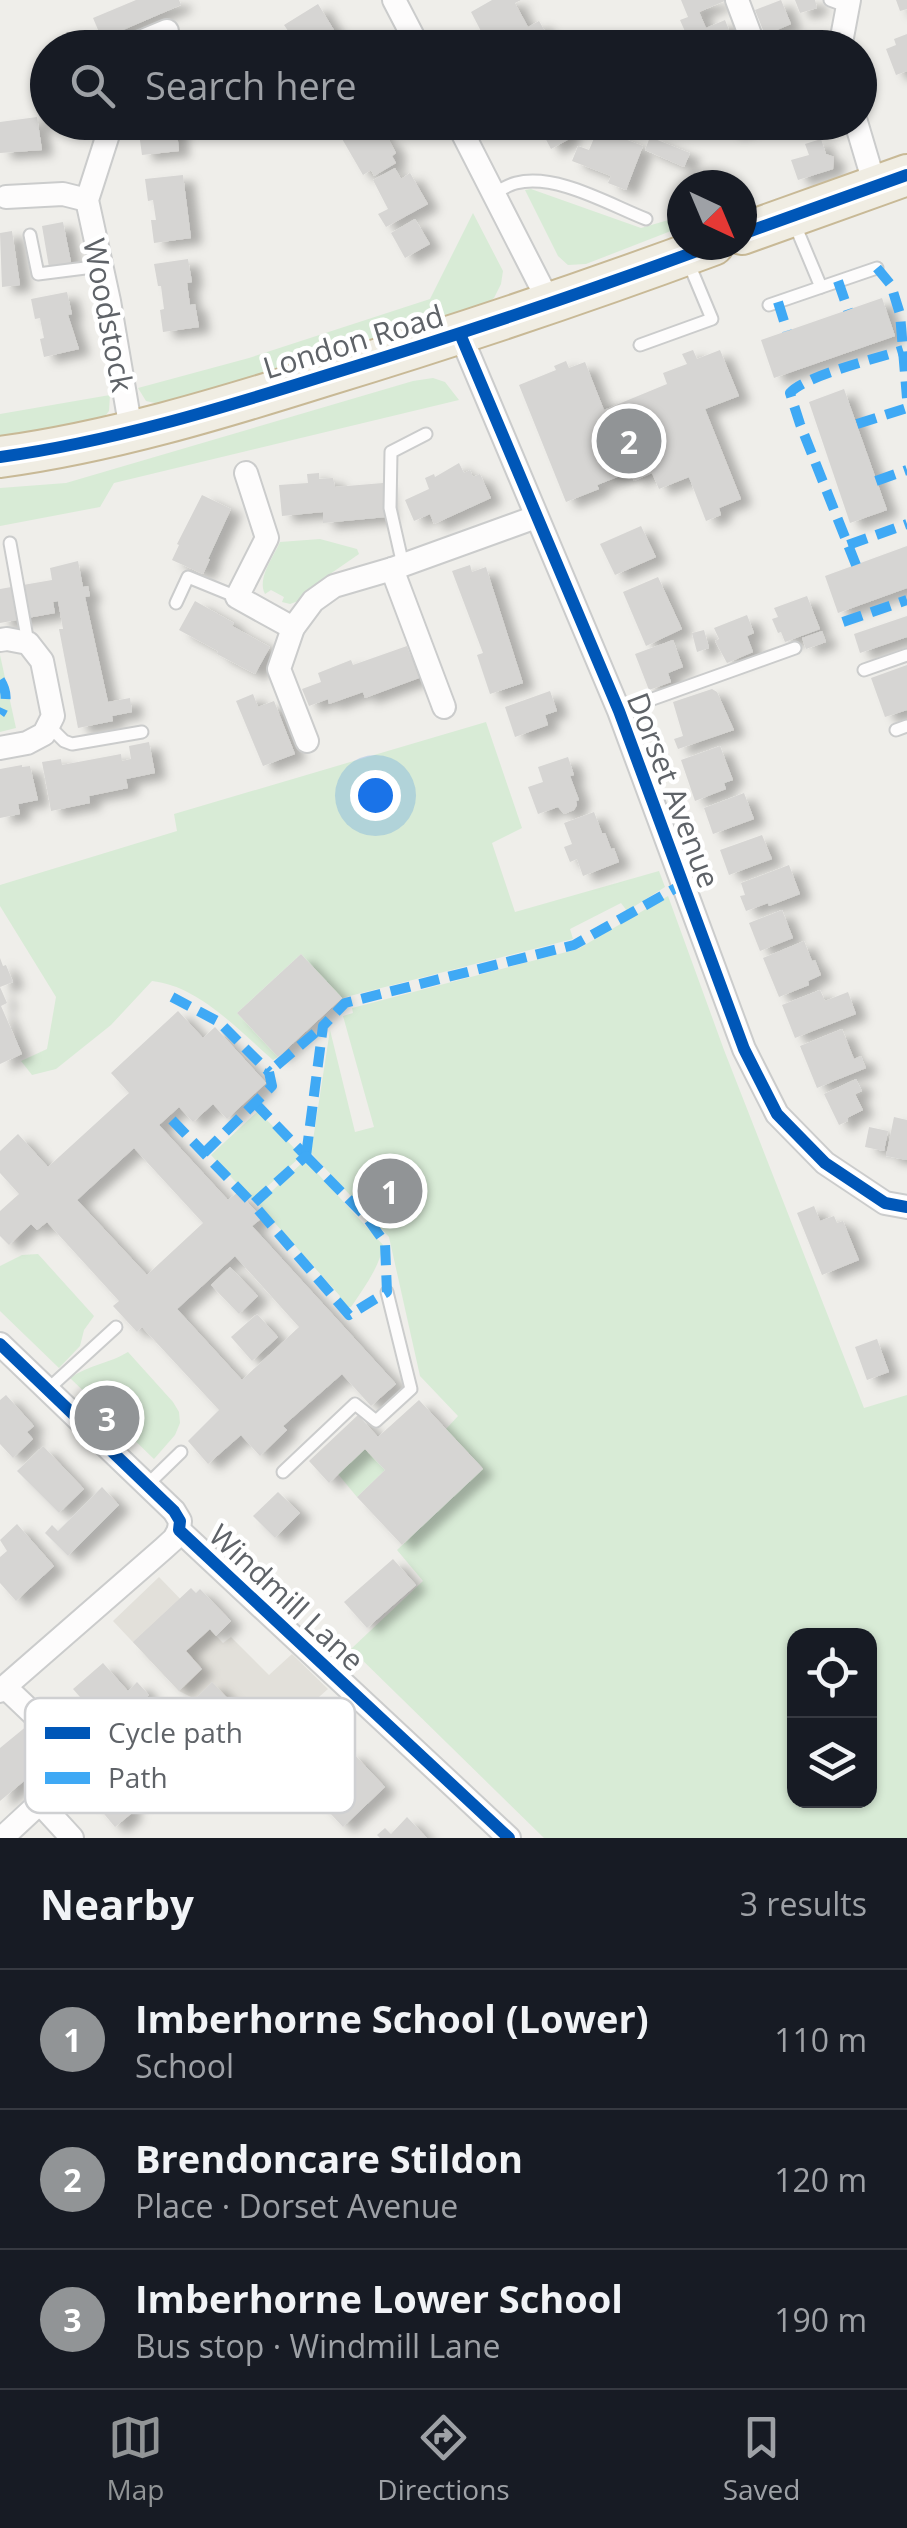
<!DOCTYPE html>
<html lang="en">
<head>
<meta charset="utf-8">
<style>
	:root { --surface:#171b24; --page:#20242c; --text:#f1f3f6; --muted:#9ea1a6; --line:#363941; --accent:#919496 }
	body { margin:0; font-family:"Open Sans",sans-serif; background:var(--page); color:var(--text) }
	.controls { position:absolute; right:30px; bottom:30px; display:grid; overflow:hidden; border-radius:20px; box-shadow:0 2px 8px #0004 }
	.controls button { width:90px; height:90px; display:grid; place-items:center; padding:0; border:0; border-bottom:2px solid var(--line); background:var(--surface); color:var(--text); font:50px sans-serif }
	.compass { position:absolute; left:667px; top:170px; width:90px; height:90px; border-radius:50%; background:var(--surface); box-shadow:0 2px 8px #0004; rotate:136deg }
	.you { position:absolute; left:375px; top:795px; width:35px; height:35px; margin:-25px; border:8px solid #fff; border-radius:50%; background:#1a73e8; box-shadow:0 0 0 15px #1a73e833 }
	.badge { display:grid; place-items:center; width:65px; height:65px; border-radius:50%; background:var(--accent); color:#fff; font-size:32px; font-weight:700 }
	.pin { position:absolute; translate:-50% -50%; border:5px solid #fff; box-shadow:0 2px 10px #0006 }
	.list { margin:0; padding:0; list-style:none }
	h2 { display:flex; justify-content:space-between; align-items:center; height:130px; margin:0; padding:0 40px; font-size:42px }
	h2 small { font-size:32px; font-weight:400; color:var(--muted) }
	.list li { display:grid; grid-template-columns:65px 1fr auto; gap:30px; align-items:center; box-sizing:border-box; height:140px; padding:0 40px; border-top:2px solid var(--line) }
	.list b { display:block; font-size:38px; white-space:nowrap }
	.list p { margin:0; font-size:32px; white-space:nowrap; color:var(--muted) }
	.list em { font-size:32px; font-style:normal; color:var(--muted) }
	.icon { flex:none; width:55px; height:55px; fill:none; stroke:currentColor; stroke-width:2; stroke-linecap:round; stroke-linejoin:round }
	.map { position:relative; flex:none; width:907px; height:1838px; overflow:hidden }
	.search { position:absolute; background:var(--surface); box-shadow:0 2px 8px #0004; left:30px; right:30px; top:30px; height:110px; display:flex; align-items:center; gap:25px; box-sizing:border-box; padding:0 35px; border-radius:55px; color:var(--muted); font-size:38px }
	.sheet { height:550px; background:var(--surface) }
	nav { display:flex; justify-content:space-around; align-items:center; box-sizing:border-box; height:140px; border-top:2px solid var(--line); background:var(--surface); font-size:28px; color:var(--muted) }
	nav a { display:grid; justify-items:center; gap:5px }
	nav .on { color:var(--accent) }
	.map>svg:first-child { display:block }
	.education { fill:#e2e0da }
	.green { fill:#d8ebd6; fill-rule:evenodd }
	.building { fill:#d6d5d3; fill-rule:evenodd; filter:url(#shadow) }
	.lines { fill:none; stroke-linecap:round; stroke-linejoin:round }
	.lane-casing { stroke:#cbcccc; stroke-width:15 }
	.street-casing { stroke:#cbcccc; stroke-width:26 }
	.highway-casing { stroke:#c8b996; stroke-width:44 }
	.lane { stroke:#fdfcfc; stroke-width:11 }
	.street { stroke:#fdfcfc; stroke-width:22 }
	.highway { stroke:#f0ede3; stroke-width:40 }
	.quiet { stroke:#3fa9f5; stroke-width:10; stroke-dasharray:20 10; stroke-linecap:butt }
	.cycleway-casing { stroke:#fff; stroke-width:19 }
	.cycleway { stroke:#0057b8; stroke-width:12 }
	.labels { text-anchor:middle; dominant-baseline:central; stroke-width:9; stroke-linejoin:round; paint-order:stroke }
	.street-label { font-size:30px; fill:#5f6368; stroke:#fff }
	.key { fill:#fff; stroke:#cfd0d2; stroke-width:2.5 }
	.key-label { font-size:28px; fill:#5f6368 }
</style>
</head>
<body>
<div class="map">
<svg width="907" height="1838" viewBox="0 0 907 1838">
	<defs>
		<filter id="shadow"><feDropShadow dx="11" dy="6" stdDeviation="5" flood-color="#0004"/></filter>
	</defs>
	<rect width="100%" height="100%" fill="#efeeea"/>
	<!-- education -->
	<path class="education" d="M159,1577L223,1643L231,1637L269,1675L292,1654L328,1689L250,1758L195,1699L179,1691L113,1621Z"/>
	<!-- green -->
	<g class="green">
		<path d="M531,189L641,228L682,216V222L671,231L586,264L568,265L558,256L525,190Z"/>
		<path d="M473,213L503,271L501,284L494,298L483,306L452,318L164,405L146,401L138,388L249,358L430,299Z"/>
		<path d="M433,378L445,382L459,400L114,483L100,507L0,526V488L66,483L413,381Z"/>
		<path d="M110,395L109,411L101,421L0,441V414Z"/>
		<path d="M320,539L357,549L359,554L317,583L301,600L290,604L282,602L284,597L271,590L265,594C257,578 273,558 280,542Z"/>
		<path d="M0,655L16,728L0,732Z"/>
		<path d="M486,722L522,828L492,843L515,912L659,871L665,887L627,911L621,903L570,929L573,939L342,998L301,954L237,1013L278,1057L273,1060C238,1030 199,986 152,981L111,1025L56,1069L32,1075L21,1061L47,1049L56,997L0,906V885L177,831L174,814Z"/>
		<path d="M668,896L724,1050L864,1408L907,1395V1838H544L351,1649L423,1581L397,1550L483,1468L446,1429L458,1416L420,1376L389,1237L311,1153L330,1030L355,1132L374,1127L343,1016L353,1013L352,1008L578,949ZM794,1636H870V1800H794Z"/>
		<path d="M258,1111L298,1152V1159L252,1200L211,1155Z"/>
		<path d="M302,1163H308L383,1245C380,1267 363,1289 351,1307H346L339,1299L340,1296L258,1204Z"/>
		<path d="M38,1254L94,1316L84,1330L80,1346L59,1368L0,1311V1266L22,1255Z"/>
		<path d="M128,1352L173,1402L179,1412L180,1423L175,1435L154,1459L70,1378C91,1364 108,1364 128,1352Z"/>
		<path d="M365,1449L385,1470L357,1497L338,1474Z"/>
	</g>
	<!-- building -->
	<g class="building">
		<path d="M136,0H179L181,5L102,39L93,18Z"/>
		<path d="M492,0H521L515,3L528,27L539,21L546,33L519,48H486L479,34L482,33L471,12Z"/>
		<path d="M681,0H727L699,12L706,28L725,20L736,48H697L691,34L687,36L680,20L688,17Z"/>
		<path d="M781,0L791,24L765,35L755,10Z"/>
		<path d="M795,0H815L817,8L800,13Z"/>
		<path d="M896,0H907V9L900,11Z"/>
		<path d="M318,4L345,48H309L300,33L293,38L284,25Z"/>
		<path d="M907,34V71L896,75L886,49L896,45L894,39Z"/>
		<path d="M48,75V109H45L40,76Z"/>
		<path d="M37,117L42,150L0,153V122Z"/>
		<path d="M143,122H176L179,151L142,155L139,133L144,132Z"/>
		<path d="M366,122H374L384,140L388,138L396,153L392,156L396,163L374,176L371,170L363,175L341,137Z"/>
		<path d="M537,122H580L566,130L571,138L551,149Z"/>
		<path d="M728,122H754V123L731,132Z"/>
		<path d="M598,129L643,146L626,190L608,183L611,176L572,161L578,146L589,150Z"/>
		<path d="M650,137L690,153L684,167L645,150Z"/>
		<path d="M821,139L826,154L834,157L833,169L798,180L791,160L809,155L805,144Z"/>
		<path d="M395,168L401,179L410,173L428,204L386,227L378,214L388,209L373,180Z"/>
		<path d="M183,175L191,238L154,243L151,220H156L153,200L148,201L145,179Z"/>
		<path d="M415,219L430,244L405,258L391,233Z"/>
		<path d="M63,222L71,262L49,267L42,226Z"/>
		<path d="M12,231L20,285L2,287L0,233Z"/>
		<path d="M188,259L192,282L187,283L190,305L195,304L199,327L163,332L160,310L164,309L161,286H158L154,264Z"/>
		<path d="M67,292L72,314L68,315L79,349L44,357L40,339L44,338L40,318L35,319L31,299Z"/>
		<path d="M882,298L895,336L774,378L761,340Z"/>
		<path d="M693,350L697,359L720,350L739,396L705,409L741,499L719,508L721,515L706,521L689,477L659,489L652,473L634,481L630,472L597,485L599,489L566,502L519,385L556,370L554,366L566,361L569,368L585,362L604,410L667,384L663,373L687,364L682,354Z"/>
		<path d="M844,389L887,510L850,523L809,402Z"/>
		<path d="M459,463L464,473L470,470L473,477L480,474L491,498L434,524L430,514L414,521L405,500L429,489L425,478L434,474L435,477Z"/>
		<path d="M319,473V479L333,478L335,487L383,483L386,517L323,523V512L282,516L279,485L308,483L307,474Z"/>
		<path d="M202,495L231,509L208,559H210L203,574L172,560L179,545L177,544Z"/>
		<path d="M641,526L656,557L615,575L600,544Z"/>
		<path d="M907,546V588L838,613L825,576Z"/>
		<path d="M78,561L83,587L88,586L90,596L85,597L108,702L130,698L132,712L112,716L113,721L78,728L59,629H63L58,601L53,602L55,613L0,623V589L52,580L50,568Z"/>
		<path d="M470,565L472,572L486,567L523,683L490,694L477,655L483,653L452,571Z"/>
		<path d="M658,577L682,629L646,646L623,592Z"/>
		<path d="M807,596L820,629L785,642L781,632L778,633L772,619L778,617L774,608Z"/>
		<path d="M195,601L234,623L232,626L270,647L255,674L217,654L218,651L179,630Z"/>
		<path d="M747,615L754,633L747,636L753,652L727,663L715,641L719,639L714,628Z"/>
		<path d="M907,616V637L860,653L854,634Z"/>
		<path d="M704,630L709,648L697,652L692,633Z"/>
		<path d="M822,631L826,642L806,649L802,638Z"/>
		<path d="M673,640L683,667L668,673L671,682L649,690L635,654Z"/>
		<path d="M407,646L419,678L365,698L363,692L329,704L328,699L309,706L302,689L321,682L318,673L351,660L353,665Z"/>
		<path d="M907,665V710L885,717L871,678Z"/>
		<path d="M712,689L717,692L734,730L678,749L674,739L683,736L673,702Z"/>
		<path d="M550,691L557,711L545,715L548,725L515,737L505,707Z"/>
		<path d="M253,694L258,707L274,701L295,754L263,766L236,701Z"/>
		<path d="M149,742L155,773L126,779L128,788L89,796L90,803L51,811L42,762L61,759L62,765L121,754L122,761L131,759L129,746Z"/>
		<path d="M720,746L733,780L724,783L726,789L695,801L681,760Z"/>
		<path d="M568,757L574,775L570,776L579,800L576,801L577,805L574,810L564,814L558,807L538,814L528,787L543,782L538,767Z"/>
		<path d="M22,765V767L30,766L38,800L18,804L20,814L0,818V769Z"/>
		<path d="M744,793L754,819L713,834L704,808Z"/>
		<path d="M594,812L602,833H605L611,849L614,848L619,862L583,876L577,859L570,862L564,847L572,844L564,823Z"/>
		<path d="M762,835L772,859L729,875L720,850Z"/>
		<path d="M789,865L800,894L769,906L768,903L746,911L740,896L745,895L741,883Z"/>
		<path d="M782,910L793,938L760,951L749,923Z"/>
		<path d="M804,941L812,961L815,960L821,975L808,981L809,985L779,997L763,958Z"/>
		<path d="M301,954L342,998L278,1057L237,1013Z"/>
		<path d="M0,958L3,966L6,965L13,982L0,987Z"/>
		<path d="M0,987L7,1003L1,1006L22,1054L0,1064Z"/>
		<path d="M820,990L825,1001L848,992L856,1014L795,1038L782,1005Z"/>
		<path d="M178,1011L203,1038L215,1027L266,1083L227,1119L213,1104L193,1122L179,1107L159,1125L228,1200L238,1192L262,1218L252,1226L396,1384L371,1406L342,1374L283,1426L287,1430L260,1456L241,1435L208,1464L188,1441L219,1410L142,1327L137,1332L113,1306L119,1301L47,1222L37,1230L31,1224L9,1245L0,1236V1211L19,1194L0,1173V1151L18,1134L48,1167L129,1093L111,1073ZM134,1148L203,1223L147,1275L77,1200ZM235,1256L299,1327L242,1380L177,1309Z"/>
		<path d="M842,1029L854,1059L861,1056L866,1068L817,1088L800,1046Z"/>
		<path d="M856,1079L862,1091L855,1094L863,1110L847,1118L848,1121L839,1125L824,1094Z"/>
		<path d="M894,1117L907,1120V1160L886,1156Z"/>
		<path d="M869,1127L888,1131L884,1151L865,1147Z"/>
		<path d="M814,1206L820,1221L834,1216L837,1223L843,1221L859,1260L822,1275L797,1213Z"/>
		<path d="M230,1267L258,1296L239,1314L211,1285Z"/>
		<path d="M257,1314L278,1337L252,1361L231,1337Z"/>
		<path d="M877,1339L889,1372L867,1380L855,1347Z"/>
		<path d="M6,1395L34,1426L27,1432L33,1439L13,1458L0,1444V1400Z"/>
		<path d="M419,1400L483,1469L402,1545L357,1497L385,1470L365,1449L329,1483L309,1461L358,1415L378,1437Z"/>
		<path d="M43,1446L84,1489L59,1513L17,1471Z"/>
		<path d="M102,1487L119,1505L68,1556L45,1533L52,1525L58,1531Z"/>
		<path d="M278,1492L300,1513L275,1538L253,1516Z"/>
		<path d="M17,1524L54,1566L16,1601L0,1583V1557L7,1551L0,1540Z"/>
		<path d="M393,1559L416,1585L367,1628L344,1602Z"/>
		<path d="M191,1588L196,1593L200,1589L231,1621L216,1636L210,1629L186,1651L202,1669L179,1691L133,1642Z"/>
		<path d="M103,1663L128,1691L137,1682L149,1695L136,1706L166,1740L148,1755L167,1779L166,1788L162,1791L152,1787L127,1807L132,1813L115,1827L90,1797L144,1754L130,1738L126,1739L93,1700L87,1705L73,1689Z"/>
		<path d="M212,1682L257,1729L266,1719L278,1731L250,1758L195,1699Z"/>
		<path d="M28,1725L54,1756L0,1801V1748Z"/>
		<path d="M351,1751L385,1787L343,1827L317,1799L331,1786L323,1778Z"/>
		<path d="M407,1817L427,1838H380L377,1835L385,1828L391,1834Z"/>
	</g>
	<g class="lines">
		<defs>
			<g id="lane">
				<path d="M830,0L846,6"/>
				<path d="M494,193C501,190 508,185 516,183C556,173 608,204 646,219"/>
				<path d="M795,225L821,287"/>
				<path d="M30,235L38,274L101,266"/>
				<path d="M769,305L877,268"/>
				<path d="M640,345L712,319L689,264"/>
				<path d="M10,543L28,643"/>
				<path d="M403,565L390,508L391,452L426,434"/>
				<path d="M176,603L188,577L237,597"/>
				<path d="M864,670L907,655"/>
				<path d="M619,711L795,648"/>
				<path d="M48,725L64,741L72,744L142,732"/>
				<path d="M896,730L907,726"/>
				<path d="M47,1390L116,1327"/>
				<path d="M283,1472L355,1404L376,1421L411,1389L387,1292"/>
				<path d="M147,1485L181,1452"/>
				<path d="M154,1726L165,1717L215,1770"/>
				<path d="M84,1762L98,1763L134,1744"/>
			</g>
			<g id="street">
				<path d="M394,0L419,48"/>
				<path d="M737,0L755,48"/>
				<path d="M126,48L167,31"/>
				<path d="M793,48L817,44L840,46"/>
				<path d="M840,48L849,0"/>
				<path d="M112,122L87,200L109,301L131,430"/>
				<path d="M457,122L550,304"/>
				<path d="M856,122L875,186"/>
				<path d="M6,197L63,194L87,200"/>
				<path d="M460,334L619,711L744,1049L777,1114L825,1163L885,1203L907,1207"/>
				<path d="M246,473L267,538L237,597L293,628"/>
				<path d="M392,569L444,707"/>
				<path d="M0,640L7,639L28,643L42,661L53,716L44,734L27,743L0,748"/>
				<path d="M307,741L279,669L293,628L313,601L334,586L392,569L536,517"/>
				<path d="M0,1344L174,1511L180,1521L179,1530L509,1838"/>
				<path d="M0,1691L163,1549L174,1539L179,1530"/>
				<path d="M39,1802L72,1838"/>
				<path d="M2,1838L84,1762L5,1687"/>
			</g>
			<g id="highway">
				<path d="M742,234L907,175"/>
				<path d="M0,457C110,442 219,409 324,376C455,336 584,293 713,245"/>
			</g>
		</defs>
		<!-- lane casing -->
		<use href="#lane" class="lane-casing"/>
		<!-- street casing -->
		<use href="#street" class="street-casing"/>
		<!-- highway casing -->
		<use href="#highway" class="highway-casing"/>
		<!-- lane -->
		<use href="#lane" class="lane"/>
		<!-- street -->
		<use href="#street" class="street"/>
		<!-- highway -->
		<use href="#highway" class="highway"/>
		<!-- quiet -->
		<g class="quiet">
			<path d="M877,268L891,285L900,314L907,398"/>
			<path d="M838,281L848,310"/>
			<path d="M778,302L787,331"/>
			<path d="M857,424L907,408"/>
			<path d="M876,481L907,470"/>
			<path d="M848,545L907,524"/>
			<path d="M856,565L800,424L790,393C804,376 878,358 903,350"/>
			<path d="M843,622L907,600"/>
			<path d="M0,680C7,691 8,703 0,714"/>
			<path d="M172,997L219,1022L269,1072"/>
			<path d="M255,1103L306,1156"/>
			<path d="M172,1120L253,1204"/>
			<path d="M204,1153L272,1086L269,1072L323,1026"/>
			<path d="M306,1156L323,1026L345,1003L574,945L683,884"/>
			<path d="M306,1156L367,1218L385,1243L387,1292L349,1315L253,1204Z"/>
		</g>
		<defs>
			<g id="cycleway">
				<path d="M742,234L907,175"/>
				<path d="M460,334L619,711L744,1049L777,1114L825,1163L885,1203L907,1207"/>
				<path d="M0,457C110,442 219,409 324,376C455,336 584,293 713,245"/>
				<path d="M0,1344L174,1511L180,1521L179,1530L509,1838"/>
			</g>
		</defs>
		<!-- cycleway casing -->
		<use href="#cycleway" class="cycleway-casing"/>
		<!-- cycleway -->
		<use href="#cycleway" class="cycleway"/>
	</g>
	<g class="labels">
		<!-- street labels -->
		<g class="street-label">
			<text transform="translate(109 315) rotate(79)">Woodstock</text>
			<text transform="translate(353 341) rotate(-17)">London Road</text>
			<text transform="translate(674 790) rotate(69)">Dorset Avenue</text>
			<text transform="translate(287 1597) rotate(43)">Windmill Lane</text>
		</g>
	</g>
	<!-- legend -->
	<rect x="25" y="1698" width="330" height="115" rx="15" class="key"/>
	<rect x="45" y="1727" width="45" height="12" fill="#0057b8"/>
	<rect x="45" y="1772" width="45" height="12" fill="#3fa9f5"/>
	<g class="key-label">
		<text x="108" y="1743">Cycle path</text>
		<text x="108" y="1788">Path</text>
	</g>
</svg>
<div class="controls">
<button><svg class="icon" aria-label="locate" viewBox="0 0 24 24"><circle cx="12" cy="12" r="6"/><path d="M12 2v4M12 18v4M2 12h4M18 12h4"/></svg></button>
<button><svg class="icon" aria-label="layers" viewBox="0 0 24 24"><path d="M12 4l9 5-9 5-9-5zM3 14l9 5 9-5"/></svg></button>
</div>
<svg class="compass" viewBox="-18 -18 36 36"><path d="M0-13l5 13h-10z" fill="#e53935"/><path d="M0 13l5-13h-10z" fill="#9ea1a6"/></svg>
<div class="you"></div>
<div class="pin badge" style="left:390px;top:1191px">1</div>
<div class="pin badge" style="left:629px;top:441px">2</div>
<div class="pin badge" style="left:107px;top:1418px">3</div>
<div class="search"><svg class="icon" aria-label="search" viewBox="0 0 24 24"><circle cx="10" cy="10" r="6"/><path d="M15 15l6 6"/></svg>Search here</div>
</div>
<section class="sheet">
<h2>Nearby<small>3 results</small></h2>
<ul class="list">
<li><span class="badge">1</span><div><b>Imberhorne School (Lower)</b><p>School</p></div><em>110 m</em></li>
<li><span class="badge">2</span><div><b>Brendoncare Stildon</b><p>Place · Dorset Avenue</p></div><em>120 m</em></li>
<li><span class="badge">3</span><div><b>Imberhorne Lower School</b><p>Bus stop · Windmill Lane</p></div><em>190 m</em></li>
</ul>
</section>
<nav>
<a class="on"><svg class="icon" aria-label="map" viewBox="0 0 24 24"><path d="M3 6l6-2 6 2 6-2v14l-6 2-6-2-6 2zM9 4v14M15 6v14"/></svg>Map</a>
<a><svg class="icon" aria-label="directions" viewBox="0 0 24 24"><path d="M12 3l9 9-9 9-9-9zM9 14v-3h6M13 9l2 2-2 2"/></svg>Directions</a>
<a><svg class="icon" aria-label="saved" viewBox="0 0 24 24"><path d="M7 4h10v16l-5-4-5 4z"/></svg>Saved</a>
</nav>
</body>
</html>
